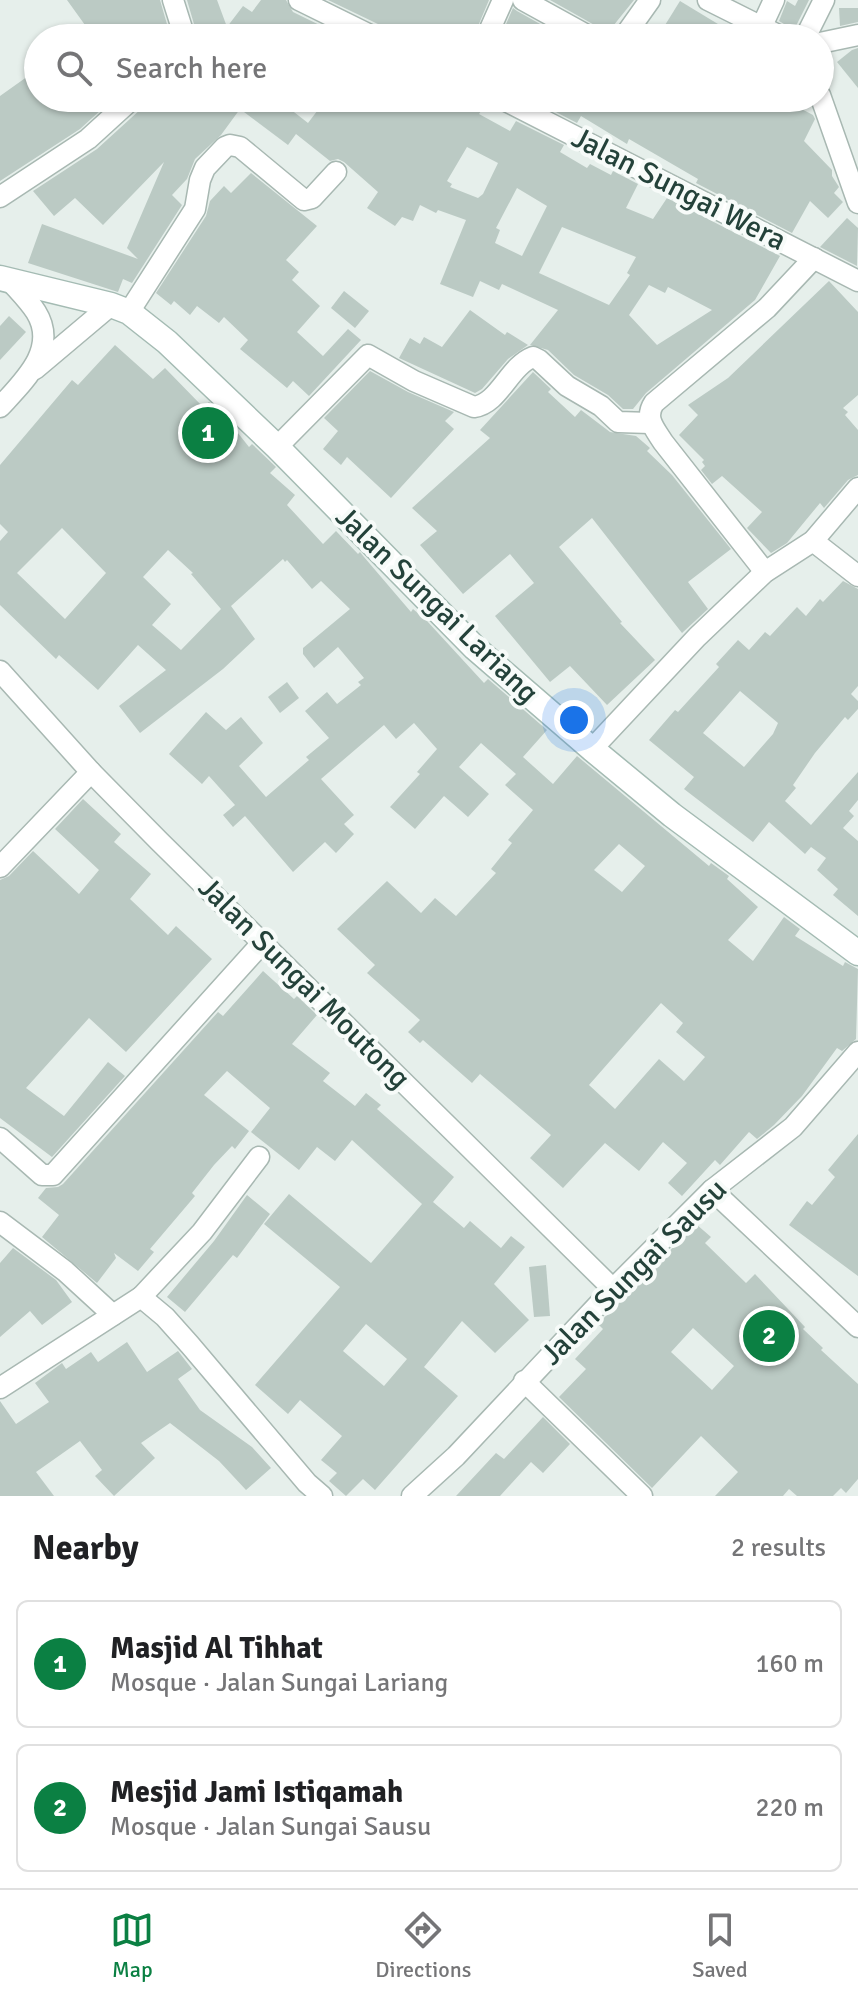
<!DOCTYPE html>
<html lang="en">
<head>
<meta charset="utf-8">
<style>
	:root { --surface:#fff; --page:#f2f2f2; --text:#202124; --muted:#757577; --line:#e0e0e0; --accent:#0b8043 }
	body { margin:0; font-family:Signika,sans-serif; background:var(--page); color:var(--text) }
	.you { position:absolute; left:574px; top:720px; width:28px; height:28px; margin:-20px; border:6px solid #fff; border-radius:50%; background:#1a73e8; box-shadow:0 0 0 12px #1a73e833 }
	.badge { display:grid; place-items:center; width:52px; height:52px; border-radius:50%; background:var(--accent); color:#fff; font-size:26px; font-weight:700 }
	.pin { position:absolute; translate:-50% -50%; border:4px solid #fff; box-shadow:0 2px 8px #0006 }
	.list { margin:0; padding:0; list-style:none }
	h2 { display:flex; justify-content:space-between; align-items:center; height:104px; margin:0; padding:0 32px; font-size:34px }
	h2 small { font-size:26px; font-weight:400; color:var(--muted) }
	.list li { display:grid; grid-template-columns:52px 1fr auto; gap:24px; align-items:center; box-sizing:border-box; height:128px; margin:0 16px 16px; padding:0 16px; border:2px solid var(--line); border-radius:12px }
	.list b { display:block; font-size:30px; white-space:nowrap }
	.list p { margin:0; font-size:26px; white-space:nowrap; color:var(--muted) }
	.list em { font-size:26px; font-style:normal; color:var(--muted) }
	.icon { flex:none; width:44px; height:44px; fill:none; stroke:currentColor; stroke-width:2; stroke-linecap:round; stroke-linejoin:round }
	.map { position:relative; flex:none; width:858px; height:1496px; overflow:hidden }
	.search { position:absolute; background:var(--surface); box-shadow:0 2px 6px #0004; left:24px; right:24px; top:24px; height:88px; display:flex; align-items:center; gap:20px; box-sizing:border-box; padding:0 28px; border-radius:44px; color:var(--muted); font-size:30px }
	.sheet { height:392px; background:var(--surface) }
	nav { display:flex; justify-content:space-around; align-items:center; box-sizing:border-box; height:112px; border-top:2px solid var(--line); background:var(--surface); font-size:22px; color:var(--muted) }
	nav a { display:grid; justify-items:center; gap:4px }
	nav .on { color:var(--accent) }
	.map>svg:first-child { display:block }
	.building { fill:#bbcac4; fill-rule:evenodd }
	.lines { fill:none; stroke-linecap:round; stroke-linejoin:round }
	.street-casing { stroke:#a8b8b2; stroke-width:23 }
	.secondary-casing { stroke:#a4bbb3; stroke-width:27 }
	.street { stroke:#fff; stroke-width:20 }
	.secondary { stroke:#fff; stroke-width:24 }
	.labels { text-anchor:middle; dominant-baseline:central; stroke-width:8; stroke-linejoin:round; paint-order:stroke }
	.street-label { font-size:30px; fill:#24423a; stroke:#f7fbf9 }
</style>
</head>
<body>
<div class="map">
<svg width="858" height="1496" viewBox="0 0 858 1496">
	<rect width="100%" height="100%" fill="#e6efeb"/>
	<!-- building -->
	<g class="building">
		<path d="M67,0H160L171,38H72L85,25Z"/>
		<path d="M187,0H217L227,27L243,6L252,12L261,0H286L293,12L346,38H198Z"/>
		<path d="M328,0H489L473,38H407Z"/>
		<path d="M550,0H634L605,36L598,27Z"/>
		<path d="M798,0H809L794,30L779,21L787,1L795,6Z"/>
		<path d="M680,1L741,38H657Z"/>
		<path d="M513,8L517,11L565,38H500Z"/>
		<path d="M839,8H858V22L840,26Z"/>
		<path d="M858,48V88L837,62L852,50Z"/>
		<path d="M38,69V98H114L80,129L0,181V96Z"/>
		<path d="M146,98H276L308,123L327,98H474L485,105L479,114L510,131L516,121L564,145L560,152L587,168L590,164L611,175L613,171L638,184L626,208L653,219L667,198L780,256L755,300L646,393L633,409H623L608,395L574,375L548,350L530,345L558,310L502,284L499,290L480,281L473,297L440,284L466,220L438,210L436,213L420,205L413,221L402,217L395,226L367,208L378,192L344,162L338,159L330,161L296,134L288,145L240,109L221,135L195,159L187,179L172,195L182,205L132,283L123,279L118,292L28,263L42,224L138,259L127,248L164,162L103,225L75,198L54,216L33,191L97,149L142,108ZM467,147L498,163L483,194L478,198L450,187L452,184L447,181ZM517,188L547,206L522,256L495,243L500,230L496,228ZM562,227L636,257L627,273L630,275L609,305L539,273ZM649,285L665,293L668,287L712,310L657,345L629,315Z"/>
		<path d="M529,98H587L596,103L600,98H772L789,106L790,103L813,115L815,119L804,141L832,170V176L839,187L834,193L843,202L828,218L810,201L792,233L696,183L698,179L629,139L627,144L581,116L577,123Z"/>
		<path d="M251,173L317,226L286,260L299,272L292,280L320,306L297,332L323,356L348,329L361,340L309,396L293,381L287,388L240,349L248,340L224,317L219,323L197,306L190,315L174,301L171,305L156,293L206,216L210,201L224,186L231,193Z"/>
		<path d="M847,218L858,228L857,266L820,247Z"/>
		<path d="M829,281L858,312V395L843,408L848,412L845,415L858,430V475L848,480L824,508L820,503L787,543L771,553L747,528L762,512L722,476L712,484L701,470L705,466L702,462L704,460L679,435L698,415L688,405L728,378Z"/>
		<path d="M344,291L369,311L355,328L331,308Z"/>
		<path d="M470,310L505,335L507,332L528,345L508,359L482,389L475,393L399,358L410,338L420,344L424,337L442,347Z"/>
		<path d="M9,316L26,332L0,360V326Z"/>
		<path d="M115,345L153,379L165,368L203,407L209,402L230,423L249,447L252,444L276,467L270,473L295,495L287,505L323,544L336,531L358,554L360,552L364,557L411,612L413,609L427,621L484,683L488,679L547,730L523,757L553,784L577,756L709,866L711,863L729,876L727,879L758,907L728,940L753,961L784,917L800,929L795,936L843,966L845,962L858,969L856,1039L842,1051L837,1048L802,1096L774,1125L757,1139L749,1132L720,1165L715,1160L682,1196L668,1183L687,1163L663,1142L639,1171L605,1143L563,1188L530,1158L551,1135L480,1074L472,1083L423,1040L420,1043L408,1032L420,1020L367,973L375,965L337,929L387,881L421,913L435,898L456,916L496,873L491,869L512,843L508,840L533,810L505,785L516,774L481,743L459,767L489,794L468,817L444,796L415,829L390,807L420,774L417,772L437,749L414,723L396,739L384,725L321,779L354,815L344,824L354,834L336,853L325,842L293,872L245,816L233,827L223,815L235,805L209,776L202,784L169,754L206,712L226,730L241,717L263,743L239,766L266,797L309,760L306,757L329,738L305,711L327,692L337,704L361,685L358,682L364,678L338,647L314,668L303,654V648L350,609L321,581L312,589L287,560L285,562L283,559L231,606L255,639L223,669L140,733L119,706L166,670L138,645L98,690L59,655L56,659L0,605V541L8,532L0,524V465L72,380L78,385ZM62,528L106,573L65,619L17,573ZM168,550L193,573L191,574L221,609L181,650L152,625L171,604L143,577ZM619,844L645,866L622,892L594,870ZM661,1003L683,1023L676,1032L705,1057L684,1081L659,1059L615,1109L589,1085Z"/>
		<path d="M370,371L408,392L454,412L445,421L454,429L391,498L347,457L341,465L323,449L338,431L324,418Z"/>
		<path d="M533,372L551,389L548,392L575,417L581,410L610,432L636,436L650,448L647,451L672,475L731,549L688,582L708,609L682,633L592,518L559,547L622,622L620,623L655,660L607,705L570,666L550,682L495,616L534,583L510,554L463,594L420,545L437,531L412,508L490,438L480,430Z"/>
		<path d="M843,581L858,589V686L851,694L858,701V709L848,720L845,717L815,753L793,785L796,788L785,801L811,825L858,772V800L849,811L854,816L843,828L858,841V916L833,895L838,889L817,870L826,858L811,847L805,854L769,822L753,842L684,789L694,777L649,740L675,710L678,712L719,667L716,664L738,640L749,650L765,632L770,636L797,607L806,616L820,599L823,602ZM740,691L778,723L773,734L744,767L703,733Z"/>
		<path d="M287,682L299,698L280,713L268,697Z"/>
		<path d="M83,799L121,834L114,842L151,874L130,899L168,935L176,926L212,959L126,1052L89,1018L26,1088L64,1116L108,1062L125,1076L52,1157L0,1118V880L9,876L33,851L79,894L99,870L55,829Z"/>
		<path d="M263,971L294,999L297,996L317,1015L292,1044L330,1073L323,1081L355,1106L366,1093L381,1105L377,1109L454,1177L433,1202L464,1228L470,1221L501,1248L511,1236L525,1247L494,1284L529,1320L495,1353L462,1321L424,1367L458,1396L375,1490L363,1479L346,1496L329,1481L337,1473L321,1460L342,1436L300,1400L288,1414L255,1385L340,1287L264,1224L289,1194L371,1263L422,1204L352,1140L335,1161L317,1147L299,1170L251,1132L270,1108L227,1071L204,1095L249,1131L235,1149L232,1146L214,1165L192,1193L195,1196L150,1249L154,1252L138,1271L114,1253L116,1258L97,1283L42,1237L59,1215L38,1198L46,1188L58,1187L63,1184L218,1012L223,1016ZM366,1324L407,1359L384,1386L343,1351Z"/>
		<path d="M858,1134V1276L789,1225L807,1201L812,1205L835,1177L828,1170Z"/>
		<path d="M247,1195L270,1214L237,1258L233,1255L185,1312L167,1297L214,1241Z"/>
		<path d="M696,1224L711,1237L705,1243L746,1283L755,1274L805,1327L803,1329L823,1348L821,1350L858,1384V1479L846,1493L841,1488L833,1496H797L789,1489L783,1496H715L738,1472L701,1436L652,1488L559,1397L586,1369L575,1359L603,1329L598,1324ZM693,1328L734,1366L712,1390L671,1352Z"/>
		<path d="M13,1248L56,1280L72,1302L42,1325L30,1311L0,1337V1263Z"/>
		<path d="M546,1265L550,1316L534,1317L529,1267Z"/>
		<path d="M127,1342L147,1372L178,1351L192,1369L178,1379L200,1410L252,1447L271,1468L246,1490L219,1461L170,1423L141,1443L155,1458L114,1496L95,1476L102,1470L80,1441L36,1472L54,1496H0V1401L16,1424L49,1402L35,1383L62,1363L66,1369L91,1352L98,1362Z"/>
		<path d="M543,1417L570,1444L543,1473L531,1462L500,1496H456L496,1453L504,1459Z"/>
	</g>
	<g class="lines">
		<defs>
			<g id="street">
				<path d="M173,0L185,38"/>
				<path d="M299,0L376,38"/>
				<path d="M523,0L592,38"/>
				<path d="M708,0L784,38"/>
				<path d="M761,28L774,0"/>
				<path d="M486,38L503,0"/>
				<path d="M623,38L650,0"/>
				<path d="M805,38L824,0"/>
				<path d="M820,43L858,35"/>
				<path d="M820,95L858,203"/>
				<path d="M500,98L858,281"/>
				<path d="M0,197L88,139L133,98"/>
				<path d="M129,312L195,209L200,180L205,168L225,147L230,145L240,147L304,200L312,198L336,172"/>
				<path d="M35,369L111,305"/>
				<path d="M0,407C23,382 59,349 36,312C29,301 19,291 11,282"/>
				<path d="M277,447L368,355L414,381L474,407C499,404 509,366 533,357L539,360L567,386L601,406L618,422L650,423"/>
				<path d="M813,541L858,576"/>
				<path d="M765,572L663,442C655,429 644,418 654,403L767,308L814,258"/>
				<path d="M0,671L91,772L159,841L613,1289"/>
				<path d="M592,749L697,637L765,572L813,541L858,488"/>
				<path d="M0,867L91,772"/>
				<path d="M0,1138L42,1175H53L263,942"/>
				<path d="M712,1190L858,1327"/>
				<path d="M0,1222L65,1271L113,1315"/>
				<path d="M141,1297L202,1232L259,1157"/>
				<path d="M524,1381L642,1496"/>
				<path d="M0,1388L141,1297L165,1317L190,1345L307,1483L322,1496"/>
				<path d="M412,1496L456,1456L613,1289L712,1190L793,1127L858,1052"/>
			</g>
			<path id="secondary" d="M0,278L111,305L129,312L167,342L277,447L475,648L592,749L672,815L858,953"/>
		</defs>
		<!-- street casing -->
		<use href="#street" class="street-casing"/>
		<!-- secondary casing -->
		<use href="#secondary" class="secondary-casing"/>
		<!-- street -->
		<use href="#street" class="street"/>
		<!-- secondary -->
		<use href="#secondary" class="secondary"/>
	</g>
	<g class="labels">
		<!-- street labels -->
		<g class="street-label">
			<text transform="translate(679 189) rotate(27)">Jalan Sungai Wera</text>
			<text transform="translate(437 605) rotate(44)">Jalan Sungai Lariang</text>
			<text transform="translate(304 983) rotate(45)">Jalan Sungai Moutong</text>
			<text transform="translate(634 1272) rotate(-45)">Jalan Sungai Sausu</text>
		</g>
	</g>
</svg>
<div class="you"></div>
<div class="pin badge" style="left:208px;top:433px">1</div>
<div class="pin badge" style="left:769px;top:1336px">2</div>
<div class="search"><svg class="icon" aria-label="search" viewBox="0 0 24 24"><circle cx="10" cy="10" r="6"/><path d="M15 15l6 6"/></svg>Search here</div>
</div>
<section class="sheet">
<h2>Nearby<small>2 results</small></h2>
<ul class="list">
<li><span class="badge">1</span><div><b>Masjid Al Tihhat</b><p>Mosque · Jalan Sungai Lariang</p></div><em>160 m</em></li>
<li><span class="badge">2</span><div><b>Mesjid Jami Istiqamah</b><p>Mosque · Jalan Sungai Sausu</p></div><em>220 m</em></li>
</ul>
</section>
<nav>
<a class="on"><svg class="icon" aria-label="map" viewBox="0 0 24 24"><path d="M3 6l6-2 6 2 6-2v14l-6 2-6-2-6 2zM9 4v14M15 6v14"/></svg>Map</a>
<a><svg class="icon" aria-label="directions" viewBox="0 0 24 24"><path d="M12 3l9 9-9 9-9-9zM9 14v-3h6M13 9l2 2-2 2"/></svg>Directions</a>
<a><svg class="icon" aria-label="saved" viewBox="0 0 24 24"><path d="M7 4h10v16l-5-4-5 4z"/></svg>Saved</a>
</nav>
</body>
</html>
